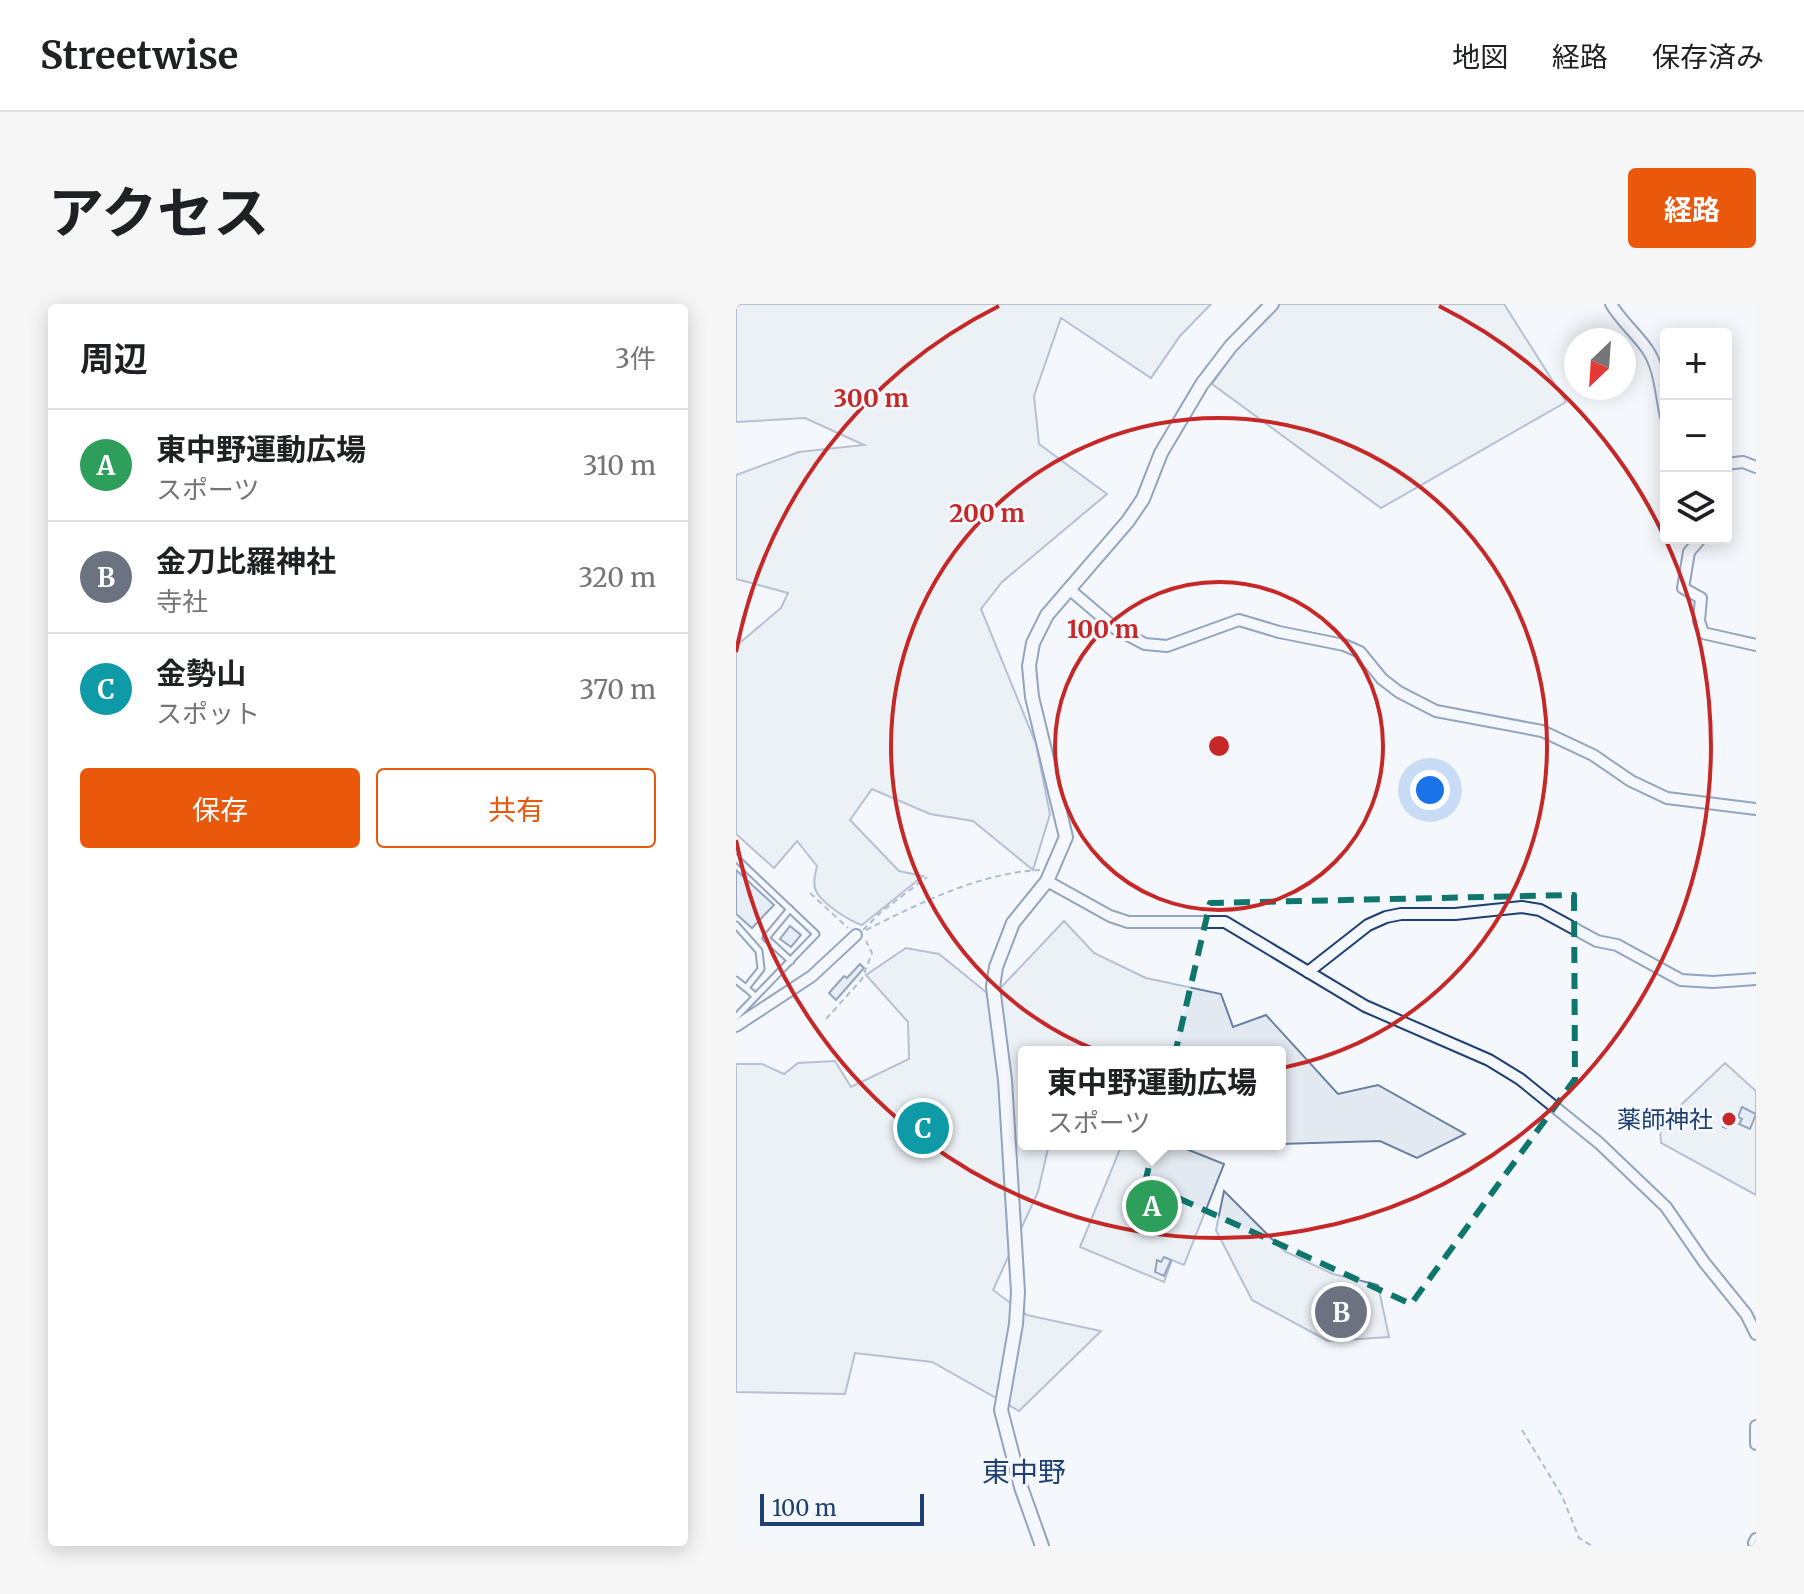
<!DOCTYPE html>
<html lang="ja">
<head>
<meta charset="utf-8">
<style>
	:root { --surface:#fff; --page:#f6f6f6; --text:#202124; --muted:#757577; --line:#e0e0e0; --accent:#ea580c }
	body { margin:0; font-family:Merriweather,"Noto Sans JP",serif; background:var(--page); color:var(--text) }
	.controls { position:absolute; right:24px; top:24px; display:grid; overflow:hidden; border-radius:8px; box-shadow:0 4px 20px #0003 }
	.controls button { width:72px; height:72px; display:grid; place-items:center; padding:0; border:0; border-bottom:2px solid var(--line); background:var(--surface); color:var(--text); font:40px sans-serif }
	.compass { position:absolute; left:828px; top:24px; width:72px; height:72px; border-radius:50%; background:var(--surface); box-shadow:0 4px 20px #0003; rotate:205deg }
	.scale { position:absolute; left:24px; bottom:20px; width:164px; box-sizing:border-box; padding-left:8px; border:4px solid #1d3f73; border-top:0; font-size:22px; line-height:28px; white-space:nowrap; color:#1d3f73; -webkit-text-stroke:6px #f4f7fb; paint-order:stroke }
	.you { position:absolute; left:694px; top:486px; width:28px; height:28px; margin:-20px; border:6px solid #fff; border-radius:50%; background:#1a73e8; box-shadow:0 0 0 12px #1a73e833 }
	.badge { display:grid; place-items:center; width:52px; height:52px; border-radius:50%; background:var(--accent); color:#fff; font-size:26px; font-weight:700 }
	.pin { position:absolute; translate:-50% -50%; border:4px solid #fff; box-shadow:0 2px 8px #0006 }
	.popup { position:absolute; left:282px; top:742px; width:268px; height:104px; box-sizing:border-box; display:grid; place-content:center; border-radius:8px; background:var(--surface); filter:drop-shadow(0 2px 6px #0005); font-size:26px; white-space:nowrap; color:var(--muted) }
	.popup b { font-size:30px; color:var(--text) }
	.popup::after { content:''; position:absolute; left:50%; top:100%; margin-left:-16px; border:16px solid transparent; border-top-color:var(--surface) }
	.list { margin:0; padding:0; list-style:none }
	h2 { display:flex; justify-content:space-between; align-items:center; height:104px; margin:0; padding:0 32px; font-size:34px }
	h2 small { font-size:26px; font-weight:400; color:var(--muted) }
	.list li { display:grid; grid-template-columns:52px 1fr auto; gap:24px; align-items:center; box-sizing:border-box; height:112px; padding:0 32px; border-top:2px solid var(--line) }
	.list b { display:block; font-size:30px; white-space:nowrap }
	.list p { margin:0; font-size:26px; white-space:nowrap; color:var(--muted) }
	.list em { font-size:26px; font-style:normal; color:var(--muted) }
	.actions { display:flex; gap:16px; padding:24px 32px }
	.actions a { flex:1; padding:18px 0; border:2px solid var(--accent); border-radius:8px; text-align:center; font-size:28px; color:var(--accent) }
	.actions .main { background:var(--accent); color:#fff }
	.icon { flex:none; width:44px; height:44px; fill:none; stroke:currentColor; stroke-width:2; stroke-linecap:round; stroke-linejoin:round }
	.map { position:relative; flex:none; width:1020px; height:1242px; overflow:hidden; border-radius:8px }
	header { display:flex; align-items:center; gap:48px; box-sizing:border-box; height:112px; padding:0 40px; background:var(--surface); border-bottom:2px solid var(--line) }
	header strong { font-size:38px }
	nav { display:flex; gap:44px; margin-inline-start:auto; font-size:28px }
	.intro { display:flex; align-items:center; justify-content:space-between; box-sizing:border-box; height:192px; padding:0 48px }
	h1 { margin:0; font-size:56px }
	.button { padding:20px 36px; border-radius:8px; background:var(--accent); color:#fff; font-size:28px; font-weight:700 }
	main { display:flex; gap:48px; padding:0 48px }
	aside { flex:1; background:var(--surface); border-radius:8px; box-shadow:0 4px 20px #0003 }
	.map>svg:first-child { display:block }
	.green { fill:#e3e9f0; stroke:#687fa3; stroke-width:2 }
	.building { fill:#d5e0f0; stroke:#1d3f73; stroke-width:2 }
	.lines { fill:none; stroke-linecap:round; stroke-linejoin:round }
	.service-casing { stroke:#1d3f73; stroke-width:9 }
	.minor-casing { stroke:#1d3f73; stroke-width:14 }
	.tertiary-casing { stroke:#1d3f73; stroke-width:16 }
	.path { stroke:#5e769c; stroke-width:2; stroke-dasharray:6 4; stroke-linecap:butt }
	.service { stroke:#f4f7fb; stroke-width:5 }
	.minor { stroke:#f4f7fb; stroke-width:10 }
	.tertiary { stroke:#f4f7fb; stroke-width:12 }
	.power { stroke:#c62828; stroke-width:2; stroke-dasharray:28 6 4 6; stroke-linecap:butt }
	.marked { fill:none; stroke:#0f766e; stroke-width:6; stroke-dasharray:16 10; stroke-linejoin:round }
	.ring { fill:none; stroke:#c62828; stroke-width:4 }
	.poi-dot { fill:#c62828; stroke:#f4f7fb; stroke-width:3 }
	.labels { text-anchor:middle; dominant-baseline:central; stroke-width:6; stroke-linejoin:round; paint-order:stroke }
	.poi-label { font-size:24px; fill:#1d3f73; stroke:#f4f7fb; text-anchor:end }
	.quarter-label { font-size:28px; fill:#1d3f73; stroke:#f4f7fb }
	.centre { fill:#c62828; stroke:#f4f7fb; stroke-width:4 }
	.ring-label { font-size:24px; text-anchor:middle; font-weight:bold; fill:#c62828; stroke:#f4f7fb; stroke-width:6; stroke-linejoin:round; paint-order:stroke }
</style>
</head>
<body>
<header>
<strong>Streetwise</strong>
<nav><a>地図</a><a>経路</a><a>保存済み</a></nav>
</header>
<div class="intro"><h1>アクセス</h1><a class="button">経路</a></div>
<main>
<aside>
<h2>周辺<small>3件</small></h2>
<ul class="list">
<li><span class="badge" style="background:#2e9e5b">A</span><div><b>東中野運動広場</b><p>スポーツ</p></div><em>310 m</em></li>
<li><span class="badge" style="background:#6b7280">B</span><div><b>金刀比羅神社</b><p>寺社</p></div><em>320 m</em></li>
<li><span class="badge" style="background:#0f9aa8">C</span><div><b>金勢山</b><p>スポット</p></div><em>370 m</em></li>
</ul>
<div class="actions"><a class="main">保存</a><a>共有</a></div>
</aside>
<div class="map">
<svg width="1020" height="1242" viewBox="0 0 1020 1242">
	<rect width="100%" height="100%" fill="#f4f7fb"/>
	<!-- green -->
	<g class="green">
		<path d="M0,0H475L444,32L415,74L325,14L298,92L303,140L371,190L266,278L245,305L300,440L314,510L297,566L237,517L194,510L136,485L114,516L163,567L187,572L126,621C113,617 89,601 81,589C76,581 79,571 81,562L61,537L38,564L0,530V342L45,304L52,289L0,275V171L63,148L128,141L69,114L0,118Z"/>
		<path d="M533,0H768L830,98L645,204L476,80Z"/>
		<path d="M328,617L358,649L410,674L485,690L497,723L530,711L602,790L642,781L729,830L681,854L644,837L544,840V748H288V840H313L302,888L257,986L291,1011L365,1027L283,1107L196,1058L119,1049L109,1090L0,1088V760H26L48,770L62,759L99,757L115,783L173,755L172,718L130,671L170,644L203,650L256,693Z"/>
		<path d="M989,759L1020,787V891L925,839L924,821Z"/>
		<path d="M386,840H438L488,860L448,961L436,956L428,978L344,943Z"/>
		<path d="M488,887L548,947L597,970L642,981L653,1033L592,1037L516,996L480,926Z"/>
	</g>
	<!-- building -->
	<g class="building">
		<path d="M0,566L38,601L16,624L0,610Z"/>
		<path d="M54,622L65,631L55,643L44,635Z"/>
		<path d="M124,660L128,664L100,696L93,689L108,672L111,674Z"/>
		<path d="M1006,803L1020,810L1014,825L1003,820L1006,815L1002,813Z"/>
		<path d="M989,809L1000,814L996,823L991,821L990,824L987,823L989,819L985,817Z"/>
		<path d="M428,953L435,956L428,972L419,968L421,956L425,958Z"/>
		<path d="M622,996L631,999L627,1007L619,1003Z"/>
		<circle cx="604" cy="1009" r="4.5"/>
	</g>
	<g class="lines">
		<defs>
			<g id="service">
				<path d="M0,554L80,630L0,713"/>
				<path d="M54,605L30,634L55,657"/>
				<path d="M0,621L23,647L25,665L10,684L19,692"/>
				<path d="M0,676L10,684"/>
			</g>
			<g id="minor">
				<path d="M875,0C885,17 900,29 911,45C924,63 925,91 930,113"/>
				<path d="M990,160L1007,158L1020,163"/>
				<path d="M965,234L953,248L947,284L965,294L963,317L967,329L1020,341"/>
				<path d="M333,285L380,325L409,340L431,342L503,316L543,328L608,341L624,348L646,375L663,388L700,407L806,427L857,451L895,477L931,494L1020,505"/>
				<path d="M311,577L374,612L392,618H489L629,702L753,756L784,775L863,839L930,903L968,958L1010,1010L1020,1030"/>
				<path d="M572,668L632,621L650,613L665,610H719L786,603L804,606L861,637L881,641L945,676L977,678L1020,675"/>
				<path d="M0,722L76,672L120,631"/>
				<path d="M1020,1122V1140"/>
				<path d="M1020,1235L1018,1239L1020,1241"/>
			</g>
			<path id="tertiary" d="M306,1242L285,1183L265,1106L280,1020L282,988L269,776L257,683L260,663L277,619L311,577L330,533L296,393L293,362L297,339L311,311L392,217L407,195L425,149L466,80L495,42L536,0"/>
		</defs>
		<!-- service casing -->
		<use href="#service" class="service-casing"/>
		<!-- minor casing -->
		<use href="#minor" class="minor-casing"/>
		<!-- tertiary casing -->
		<use href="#tertiary" class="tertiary-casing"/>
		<!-- path -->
		<g class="path">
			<path d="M74,589L112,624"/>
			<path d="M127,626L145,608L191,573"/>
			<path d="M130,626C184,599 243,569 304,566"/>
			<path d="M90,715L126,675L136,649L130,637"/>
			<path d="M786,1126L826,1192L843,1234L856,1242"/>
		</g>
		<!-- service -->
		<use href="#service" class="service"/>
		<!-- minor -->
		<use href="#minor" class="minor"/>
		<!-- tertiary -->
		<use href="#tertiary" class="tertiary"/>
		<!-- power -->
		<path class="power" d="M0,3L5,0"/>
	</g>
	<!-- marked area -->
	<path d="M0 0H1020V1242H0ZM838,591L839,775L675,1000L409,879L474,599Z" fill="#f4f7fb" fill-opacity=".55" fill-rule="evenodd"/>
	<path class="marked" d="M838,591L839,775L675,1000L409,879L474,599Z"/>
	<!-- distance rings -->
	<g class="ring">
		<circle cx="483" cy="442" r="164"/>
		<circle cx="483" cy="442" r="328"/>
		<path d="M0 348A492 492 0 0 1 263 2M703 2A492 492 0 1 1 0 536"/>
	</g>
	<!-- markers -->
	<circle class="poi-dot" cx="993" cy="815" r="8"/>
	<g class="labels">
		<!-- poi labels -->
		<g class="poi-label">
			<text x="977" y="815">薬師神社</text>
		</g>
		<!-- quarter labels -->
		<g class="quarter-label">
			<text x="288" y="1168">東中野</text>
		</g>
	</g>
	<circle cx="483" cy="442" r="12" class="centre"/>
	<g class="ring-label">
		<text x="135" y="103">300 m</text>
		<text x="251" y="218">200 m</text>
		<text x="367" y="334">100 m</text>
	</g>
</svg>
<div class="controls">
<button>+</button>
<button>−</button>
<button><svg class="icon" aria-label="layers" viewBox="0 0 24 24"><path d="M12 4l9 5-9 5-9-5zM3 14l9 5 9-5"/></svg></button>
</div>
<svg class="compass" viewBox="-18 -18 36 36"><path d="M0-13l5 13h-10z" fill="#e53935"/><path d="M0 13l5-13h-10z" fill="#757577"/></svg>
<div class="scale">100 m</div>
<div class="you"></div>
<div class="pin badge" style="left:416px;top:902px;background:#2e9e5b">A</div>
<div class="popup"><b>東中野運動広場</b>スポーツ</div>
<div class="pin badge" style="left:605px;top:1008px;background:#6b7280">B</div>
<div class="pin badge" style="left:187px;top:824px;background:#0f9aa8">C</div>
</div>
</main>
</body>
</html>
